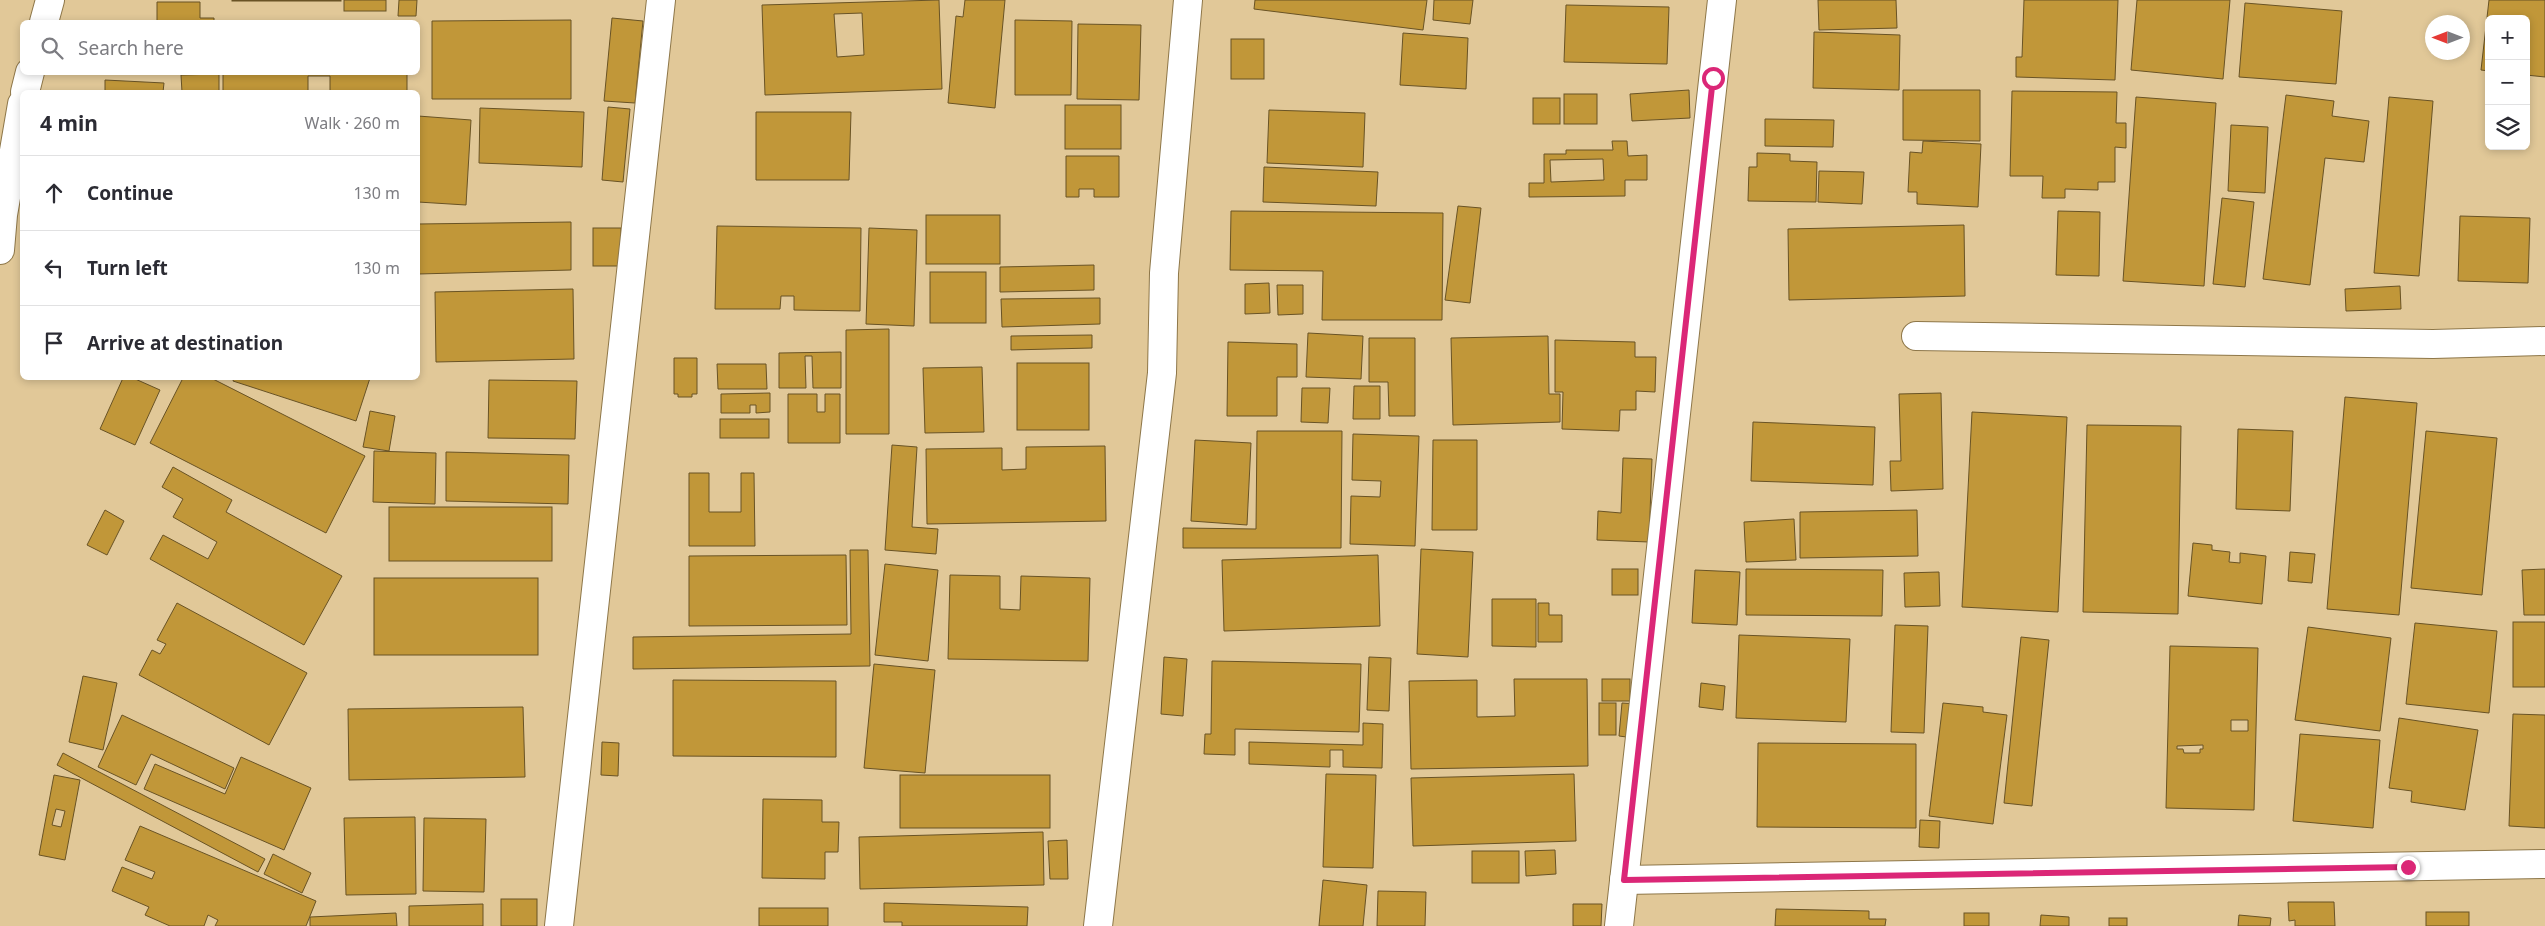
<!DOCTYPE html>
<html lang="en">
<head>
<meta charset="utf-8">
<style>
	:root { --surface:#fff; --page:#f2f2f3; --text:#2b2b33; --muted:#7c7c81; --line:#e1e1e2 }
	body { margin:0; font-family:"Noto Sans",sans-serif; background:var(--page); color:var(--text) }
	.controls { position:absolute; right:15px; top:15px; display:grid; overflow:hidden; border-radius:8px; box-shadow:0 2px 8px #0003 }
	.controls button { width:45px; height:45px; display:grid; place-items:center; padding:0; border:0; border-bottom:1px solid var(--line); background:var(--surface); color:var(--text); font:25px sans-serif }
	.compass { position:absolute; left:2425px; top:15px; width:45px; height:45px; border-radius:50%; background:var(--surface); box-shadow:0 2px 8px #0003; rotate:270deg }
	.stop { position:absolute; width:15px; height:15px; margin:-11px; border:4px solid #db2777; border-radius:50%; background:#fff }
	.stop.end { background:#db2777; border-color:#fff; box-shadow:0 1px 5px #0008 }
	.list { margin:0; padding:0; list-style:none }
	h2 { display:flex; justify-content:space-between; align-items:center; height:65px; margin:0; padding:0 20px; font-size:21px }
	h2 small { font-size:16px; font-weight:400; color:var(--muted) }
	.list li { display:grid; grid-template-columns:32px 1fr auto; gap:15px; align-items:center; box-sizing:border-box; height:75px; padding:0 20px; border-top:1px solid var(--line) }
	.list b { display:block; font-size:19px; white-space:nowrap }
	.list em { font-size:16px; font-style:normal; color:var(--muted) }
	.icon { flex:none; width:28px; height:28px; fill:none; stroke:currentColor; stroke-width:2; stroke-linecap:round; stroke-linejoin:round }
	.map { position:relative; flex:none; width:2545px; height:926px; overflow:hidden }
	.search { position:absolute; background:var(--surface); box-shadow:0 2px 8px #0003; left:20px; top:20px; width:400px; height:55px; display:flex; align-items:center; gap:12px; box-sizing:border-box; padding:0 18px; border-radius:8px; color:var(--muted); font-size:19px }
	.panel { position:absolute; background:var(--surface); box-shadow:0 2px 8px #0003; left:20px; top:90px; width:400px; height:290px; border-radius:8px }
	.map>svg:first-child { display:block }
	.building { fill:#c19739; stroke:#695325; fill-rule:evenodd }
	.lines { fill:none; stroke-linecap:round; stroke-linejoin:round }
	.minor-casing { stroke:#8e7749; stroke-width:30 }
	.tertiary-casing { stroke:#8e7749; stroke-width:30 }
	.minor { stroke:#fff; stroke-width:28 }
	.tertiary { stroke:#fff; stroke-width:28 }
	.route { stroke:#db2777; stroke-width:6 }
</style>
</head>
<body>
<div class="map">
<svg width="2545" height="926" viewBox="0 0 2545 926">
	<rect width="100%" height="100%" fill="#e1c898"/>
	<!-- building -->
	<g class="building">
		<rect x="232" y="0" width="109" height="1"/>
		<rect x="344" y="0" width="42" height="11"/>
		<path d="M399,0H417L416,16H398Z"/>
		<path d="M939,0L942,89L765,95L762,5ZM862,13L864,55L837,57L834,14Z"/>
		<path d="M965,0H1005L995,108L948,103L956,16L963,17Z"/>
		<path d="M1255,0H1427L1423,30L1254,9Z"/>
		<path d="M1434,0H1473L1470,24L1433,20Z"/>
		<path d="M1818,0H1896L1897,28L1819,30Z"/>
		<path d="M2024,0H2118L2115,80L2016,77V57H2022Z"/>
		<path d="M2137,0H2230L2223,79L2131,70Z"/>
		<path d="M2489,0H2545V77L2526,75V19H2489V71L2481,70Z"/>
		<path d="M157,2H200V18H214V22H157Z"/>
		<path d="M2245,3L2342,11L2336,84L2239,77Z"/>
		<path d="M1566,5L1669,7L1667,64L1564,62Z"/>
		<path d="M612,18L643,21L635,103L604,101Z"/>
		<path d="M571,20V99H432V21Z"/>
		<path d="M1015,20L1072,21L1071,95H1015Z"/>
		<path d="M223,21L311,22H223Z"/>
		<path d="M1078,24L1141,25L1139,100L1077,99Z"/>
		<path d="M1814,32L1900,35L1899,90L1813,88Z"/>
		<path d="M1403,33L1468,38L1466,89L1400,85Z"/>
		<rect x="1231" y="39" width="33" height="40"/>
		<rect x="157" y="72" width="57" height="2"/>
		<path d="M223,72H407V92H330V76H308V92H223Z"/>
		<path d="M219,74V92H182L181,75Z"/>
		<path d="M105,80L164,83L163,92H105Z"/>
		<path d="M1689,90L1690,118L1632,121L1630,94Z"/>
		<path d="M1903,90H1980V141L1903,140Z"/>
		<path d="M2012,91L2117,92L2116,123H2126V148L2115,147V182H2098V190L2065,189V198H2042L2043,176H2010Z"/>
		<rect x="1564" y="94" width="33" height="30"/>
		<path d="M2286,95L2334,101L2332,116L2369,121L2364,162L2325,158L2310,285L2263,279Z"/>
		<path d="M2136,97L2216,103L2204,286L2123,281Z"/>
		<path d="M2389,97L2433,101L2419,276L2374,273Z"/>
		<rect x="1533" y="98" width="27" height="26"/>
		<rect x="1065" y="105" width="56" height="44"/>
		<path d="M608,107L630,109L623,182L602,180Z"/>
		<path d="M480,108L584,112L582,167L479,163Z"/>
		<path d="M1269,110L1365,113L1363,167L1267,163Z"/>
		<path d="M756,112H851L849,180H756Z"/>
		<path d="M418,116L471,120L466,205L418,202Z"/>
		<path d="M1765,119L1834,120L1833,147L1765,146Z"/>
		<path d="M2231,125L2268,127L2265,193L2228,191Z"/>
		<path d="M1612,141H1627L1628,156L1647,155V180H1625V196L1529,197V183H1544V154H1566V150H1613ZM1603,159L1604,180L1551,182L1550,160Z"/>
		<path d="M1923,141L1981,144L1978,207L1917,204V192H1908L1910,152L1922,153Z"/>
		<path d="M1757,153L1790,154V161L1817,162L1816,202L1748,201L1749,167H1757Z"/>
		<path d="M1066,156H1119V197H1094V189H1079V197H1066Z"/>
		<path d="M1264,167L1378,172L1376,206L1263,202Z"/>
		<path d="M1819,171L1864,172L1862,204L1818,202Z"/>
		<path d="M2222,198L2254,202L2245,287L2213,284Z"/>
		<path d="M1458,206L1481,208L1470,303L1445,300Z"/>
		<path d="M1231,211L1443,213L1442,320H1322L1323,271L1230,270Z"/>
		<path d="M2058,211L2100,212L2099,276L2056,275Z"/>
		<rect x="926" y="215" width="74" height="49"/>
		<path d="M2460,216L2530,218L2528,283L2458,281Z"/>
		<path d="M571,222V270L418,274V224Z"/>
		<path d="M1964,225L1965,296L1789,300L1788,229Z"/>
		<path d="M717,226L861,228L860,311L794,310V296H781L780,309H715Z"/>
		<rect x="593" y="228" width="28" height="38"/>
		<path d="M869,228L917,230L914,326L866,324Z"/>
		<path d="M1094,265V290L1000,292V267Z"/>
		<rect x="930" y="272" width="56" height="51"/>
		<path d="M1269,283L1270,313L1245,314V284Z"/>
		<path d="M1277,285H1303V314L1278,315Z"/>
		<path d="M2400,286L2401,309L2346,311L2345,289Z"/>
		<path d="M573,289L574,359L436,362L435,292Z"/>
		<path d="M1100,298V324L1002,327L1001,299Z"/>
		<path d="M889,329V434H846V330Z"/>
		<path d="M1308,333L1363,336L1361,379L1306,377Z"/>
		<path d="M1092,335V348L1011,350V336Z"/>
		<path d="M1548,336L1549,394H1560V422L1453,425L1451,338Z"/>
		<path d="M1369,338H1415V416H1389L1388,382H1369Z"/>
		<path d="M1555,340L1635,342V357H1656L1655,392L1636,391V410H1620L1619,431L1562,429L1563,392H1555Z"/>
		<path d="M1228,342L1297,344V377H1277V416H1227Z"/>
		<path d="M841,352V388H813L812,356H805L806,388H779V353Z"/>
		<path d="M674,358H697V394H692V397H678V394H674Z"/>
		<rect x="1017" y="363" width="72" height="67"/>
		<path d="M717,364H766L767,389H718Z"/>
		<path d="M982,367L984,432L925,433L923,368Z"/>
		<path d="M123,378H133L160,390L135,445L100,429Z"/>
		<path d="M183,378H211L365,456L326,533L150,443Z"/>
		<path d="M234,378H370L356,421L233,381Z"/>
		<path d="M489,380L577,381L575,439L488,438Z"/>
		<path d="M1354,386H1380V419H1353Z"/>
		<path d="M1302,388H1330L1328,423L1301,422Z"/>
		<path d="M770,393V412L756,413V405H750V413H721V394Z"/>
		<path d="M1941,393L1943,489L1891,491L1890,461H1901L1899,394Z"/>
		<path d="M788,394H817V412H825V394H840V443H788Z"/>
		<path d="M2345,397L2417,403L2399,615L2327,609Z"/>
		<path d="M370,411L395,416L389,451L363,447Z"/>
		<path d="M1972,412L2067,417L2058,612L1962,607Z"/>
		<rect x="720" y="419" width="49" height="19"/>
		<path d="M1753,422L1875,427L1873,485L1751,481Z"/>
		<path d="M2087,425L2181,426L2178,614L2083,612Z"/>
		<path d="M2238,429L2293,431L2290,511L2236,509Z"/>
		<path d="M1257,431H1342L1341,548H1183V528L1256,529Z"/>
		<path d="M2426,431L2497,438L2482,595L2411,588Z"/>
		<path d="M1353,434L1419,436L1415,546L1350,544L1351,496L1380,497L1381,481L1352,480Z"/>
		<path d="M1195,440L1251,443L1247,525L1191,521Z"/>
		<path d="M1433,440H1477V530H1432Z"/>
		<path d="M892,445L917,447L912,527L938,529L936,554L885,550Z"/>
		<path d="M1105,446L1106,521L927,524L926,449L1002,448V470L1026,469V447Z"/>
		<path d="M374,451L436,453L435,504L373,502Z"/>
		<path d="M446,452L569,455L568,504L446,501Z"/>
		<path d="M1623,458L1652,459L1649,542L1597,540L1598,511L1621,513Z"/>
		<path d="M173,467L232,500L226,512L342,576L304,645L150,559L163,535L208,559L217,542L173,517L183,499L162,487Z"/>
		<path d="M689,473H709V512H741V473H754L755,546H689Z"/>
		<rect x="389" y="507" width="163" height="54"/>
		<path d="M105,510L124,521L107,555L87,545Z"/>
		<path d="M1917,510L1918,556L1800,558V512Z"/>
		<path d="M1794,519L1796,560L1746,562L1744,522Z"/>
		<path d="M2193,543L2212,545V550L2230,552L2229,562L2240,563V553L2266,556L2262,604L2188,596Z"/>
		<path d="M1421,549L1473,552L1468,657L1417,654Z"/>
		<path d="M850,550H868L870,666L633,669V637L851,634Z"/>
		<path d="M2290,552L2315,554L2312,583L2288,581Z"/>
		<path d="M846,555L847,625L689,626V556Z"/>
		<path d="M1378,555L1380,626L1224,631L1222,560Z"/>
		<path d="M885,564L938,570L928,661L875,655Z"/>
		<rect x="1612" y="569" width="26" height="26"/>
		<path d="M1746,569L1883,570L1882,616L1746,615Z"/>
		<path d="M2545,569V615H2524L2522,570Z"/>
		<path d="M1695,570L1740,572L1737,625L1692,623Z"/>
		<path d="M1939,572L1940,606L1905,607L1904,573Z"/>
		<path d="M950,575L1000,576V609L1020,610L1021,576L1090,578L1088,661L948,659Z"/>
		<rect x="374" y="578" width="164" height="77"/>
		<path d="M1492,599H1536V647L1492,646Z"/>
		<path d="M177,603L307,673L269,745L139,675L152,650L160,654L166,644L157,640Z"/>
		<path d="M1538,603H1549V615H1562V642H1538Z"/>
		<rect x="2513" y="622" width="32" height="65"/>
		<path d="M2415,623L2497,631L2489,713L2406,704Z"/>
		<path d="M1895,625L1928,626L1924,733L1891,732Z"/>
		<path d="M2308,627L2391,638L2380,731L2295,720Z"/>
		<path d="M1739,635L1850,639L1846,722L1736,718Z"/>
		<path d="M2021,637L2049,640L2032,806L2004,803Z"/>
		<path d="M2170,646L2258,648L2254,810L2166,808ZM2231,720H2248V731H2231ZM2203,745V749H2200V753H2184L2183,749H2177V746Z"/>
		<path d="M1164,657L1187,659L1183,716L1161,714Z"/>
		<path d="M1369,657L1391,658L1389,711L1367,710Z"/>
		<path d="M1212,661L1361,664L1359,732L1235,729V755L1204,754L1205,734H1211Z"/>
		<path d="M874,664L935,670L925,773L864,768Z"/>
		<path d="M83,676L117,683L103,750L69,742Z"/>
		<path d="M1514,679H1587L1588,766L1411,769L1409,681L1477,680V717L1515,716Z"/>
		<rect x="1602" y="679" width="28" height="22"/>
		<path d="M673,680L836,681V757L673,756Z"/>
		<path d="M1701,683L1725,686L1723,710L1699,707Z"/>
		<rect x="1599" y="703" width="17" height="32"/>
		<path d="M1622,703L1638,704L1634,738L1619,736Z"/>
		<path d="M1943,703L1983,707V712L2007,715L1993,824L1929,816Z"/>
		<path d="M523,707L525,777L349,780L348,709Z"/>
		<path d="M2513,714L2545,715V828L2509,826Z"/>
		<path d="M122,715L234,768L225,789L151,754L136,785L98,767Z"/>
		<path d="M2399,718L2478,730L2465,810L2411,802L2412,791L2389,788Z"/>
		<path d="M1363,723L1383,724L1382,768L1343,767V750H1330V767L1249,764V742L1363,745Z"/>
		<path d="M2300,734L2380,740L2373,828L2293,821Z"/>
		<path d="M602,742L619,743L618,776L601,775Z"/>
		<path d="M1758,743L1916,744V828L1757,827Z"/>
		<path d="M63,753L265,859L258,872L57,765Z"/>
		<path d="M241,757L311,788L284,850L144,789L155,764L225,794Z"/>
		<path d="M1326,774L1376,775L1373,868L1323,867Z"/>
		<path d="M1574,774L1576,841L1413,846L1411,778Z"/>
		<path d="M54,775L80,780L65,860L39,855ZM56,809L65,811L61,827L52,825Z"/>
		<rect x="900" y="775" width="150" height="53"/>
		<path d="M763,799L822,800V822H839L838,852H825V879L762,878Z"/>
		<path d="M415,817L416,894L346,895L344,818Z"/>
		<path d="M424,818L486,819L484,892L423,891Z"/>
		<path d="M1920,820L1940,821L1939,848L1919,847Z"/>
		<path d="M140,826L316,901L306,926H215L218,920L208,915L204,926H170L145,915L149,907L112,891L122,867L152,879L155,872L125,860Z"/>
		<path d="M1043,832L1044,885L860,889L859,837Z"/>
		<path d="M1067,840L1068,879H1050L1048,841Z"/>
		<path d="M1555,850L1556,874L1526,876L1525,851Z"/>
		<rect x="1472" y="851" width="47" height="32"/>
		<path d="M273,854L311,873L302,893L264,874Z"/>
		<path d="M1323,880L1367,885L1363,926H1319Z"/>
		<path d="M1378,891L1426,892L1425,926H1377Z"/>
		<rect x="501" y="899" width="36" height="27"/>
		<path d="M2288,902H2334L2335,926H2295V920L2289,921Z"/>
		<path d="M884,903L1028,907L1027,926H902V922H884Z"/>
		<path d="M483,904V926H409V906Z"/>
		<path d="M1573,904H1602L1601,926H1573Z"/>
		<rect x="759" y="908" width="69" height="18"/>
		<path d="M1776,909L1869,911V919H1886L1885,926H1775Z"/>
		<rect x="2426" y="912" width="43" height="14"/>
		<path d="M396,913L397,926H310V917Z"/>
		<rect x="1964" y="913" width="25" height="13"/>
		<path d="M2041,915L2069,917V926H2040Z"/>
		<path d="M2239,915L2271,918L2270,926H2238Z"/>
		<rect x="2109" y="918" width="18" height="8"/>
	</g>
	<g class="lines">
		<defs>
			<g id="minor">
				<path d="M1916,336L2433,344L2545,341"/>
				<path d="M1624,880L2545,864"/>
				<path d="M559,926L661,0"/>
				<path d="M1098,926L1162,373L1164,273L1188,0"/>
				<path d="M1619,926L1722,0"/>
			</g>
			<g id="tertiary">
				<path d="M44,22L50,0"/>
				<path d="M25,92L30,72"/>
				<path d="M0,250L3,215L22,104"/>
			</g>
		</defs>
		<!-- minor casing -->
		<use href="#minor" class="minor-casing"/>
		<!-- tertiary casing -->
		<use href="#tertiary" class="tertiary-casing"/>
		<!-- minor -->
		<use href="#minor" class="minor"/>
		<!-- tertiary -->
		<use href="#tertiary" class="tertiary"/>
	</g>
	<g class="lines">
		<!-- route -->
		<path class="route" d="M1713,78L1624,880L2408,867"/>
	</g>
</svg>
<div class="controls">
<button>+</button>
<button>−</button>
<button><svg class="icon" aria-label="layers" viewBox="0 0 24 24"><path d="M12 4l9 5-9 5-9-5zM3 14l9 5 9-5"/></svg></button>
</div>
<svg class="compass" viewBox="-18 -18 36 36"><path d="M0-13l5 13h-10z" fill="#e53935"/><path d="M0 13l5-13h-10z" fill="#7c7c81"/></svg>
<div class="stop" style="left:1713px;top:78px"></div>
<div class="stop end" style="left:2408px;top:867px"></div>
<div class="search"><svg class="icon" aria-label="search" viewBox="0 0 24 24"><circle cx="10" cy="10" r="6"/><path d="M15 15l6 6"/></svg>Search here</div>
<section class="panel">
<h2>4 min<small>Walk · 260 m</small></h2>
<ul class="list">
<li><svg class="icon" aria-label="ahead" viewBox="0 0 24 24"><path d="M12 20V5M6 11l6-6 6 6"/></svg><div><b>Continue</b></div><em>130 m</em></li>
<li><svg class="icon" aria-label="left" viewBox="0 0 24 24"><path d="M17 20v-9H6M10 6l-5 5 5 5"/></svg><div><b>Turn left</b></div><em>130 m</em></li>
<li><svg class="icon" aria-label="arrive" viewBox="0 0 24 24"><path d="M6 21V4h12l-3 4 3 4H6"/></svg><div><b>Arrive at destination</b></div></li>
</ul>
</section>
</div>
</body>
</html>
